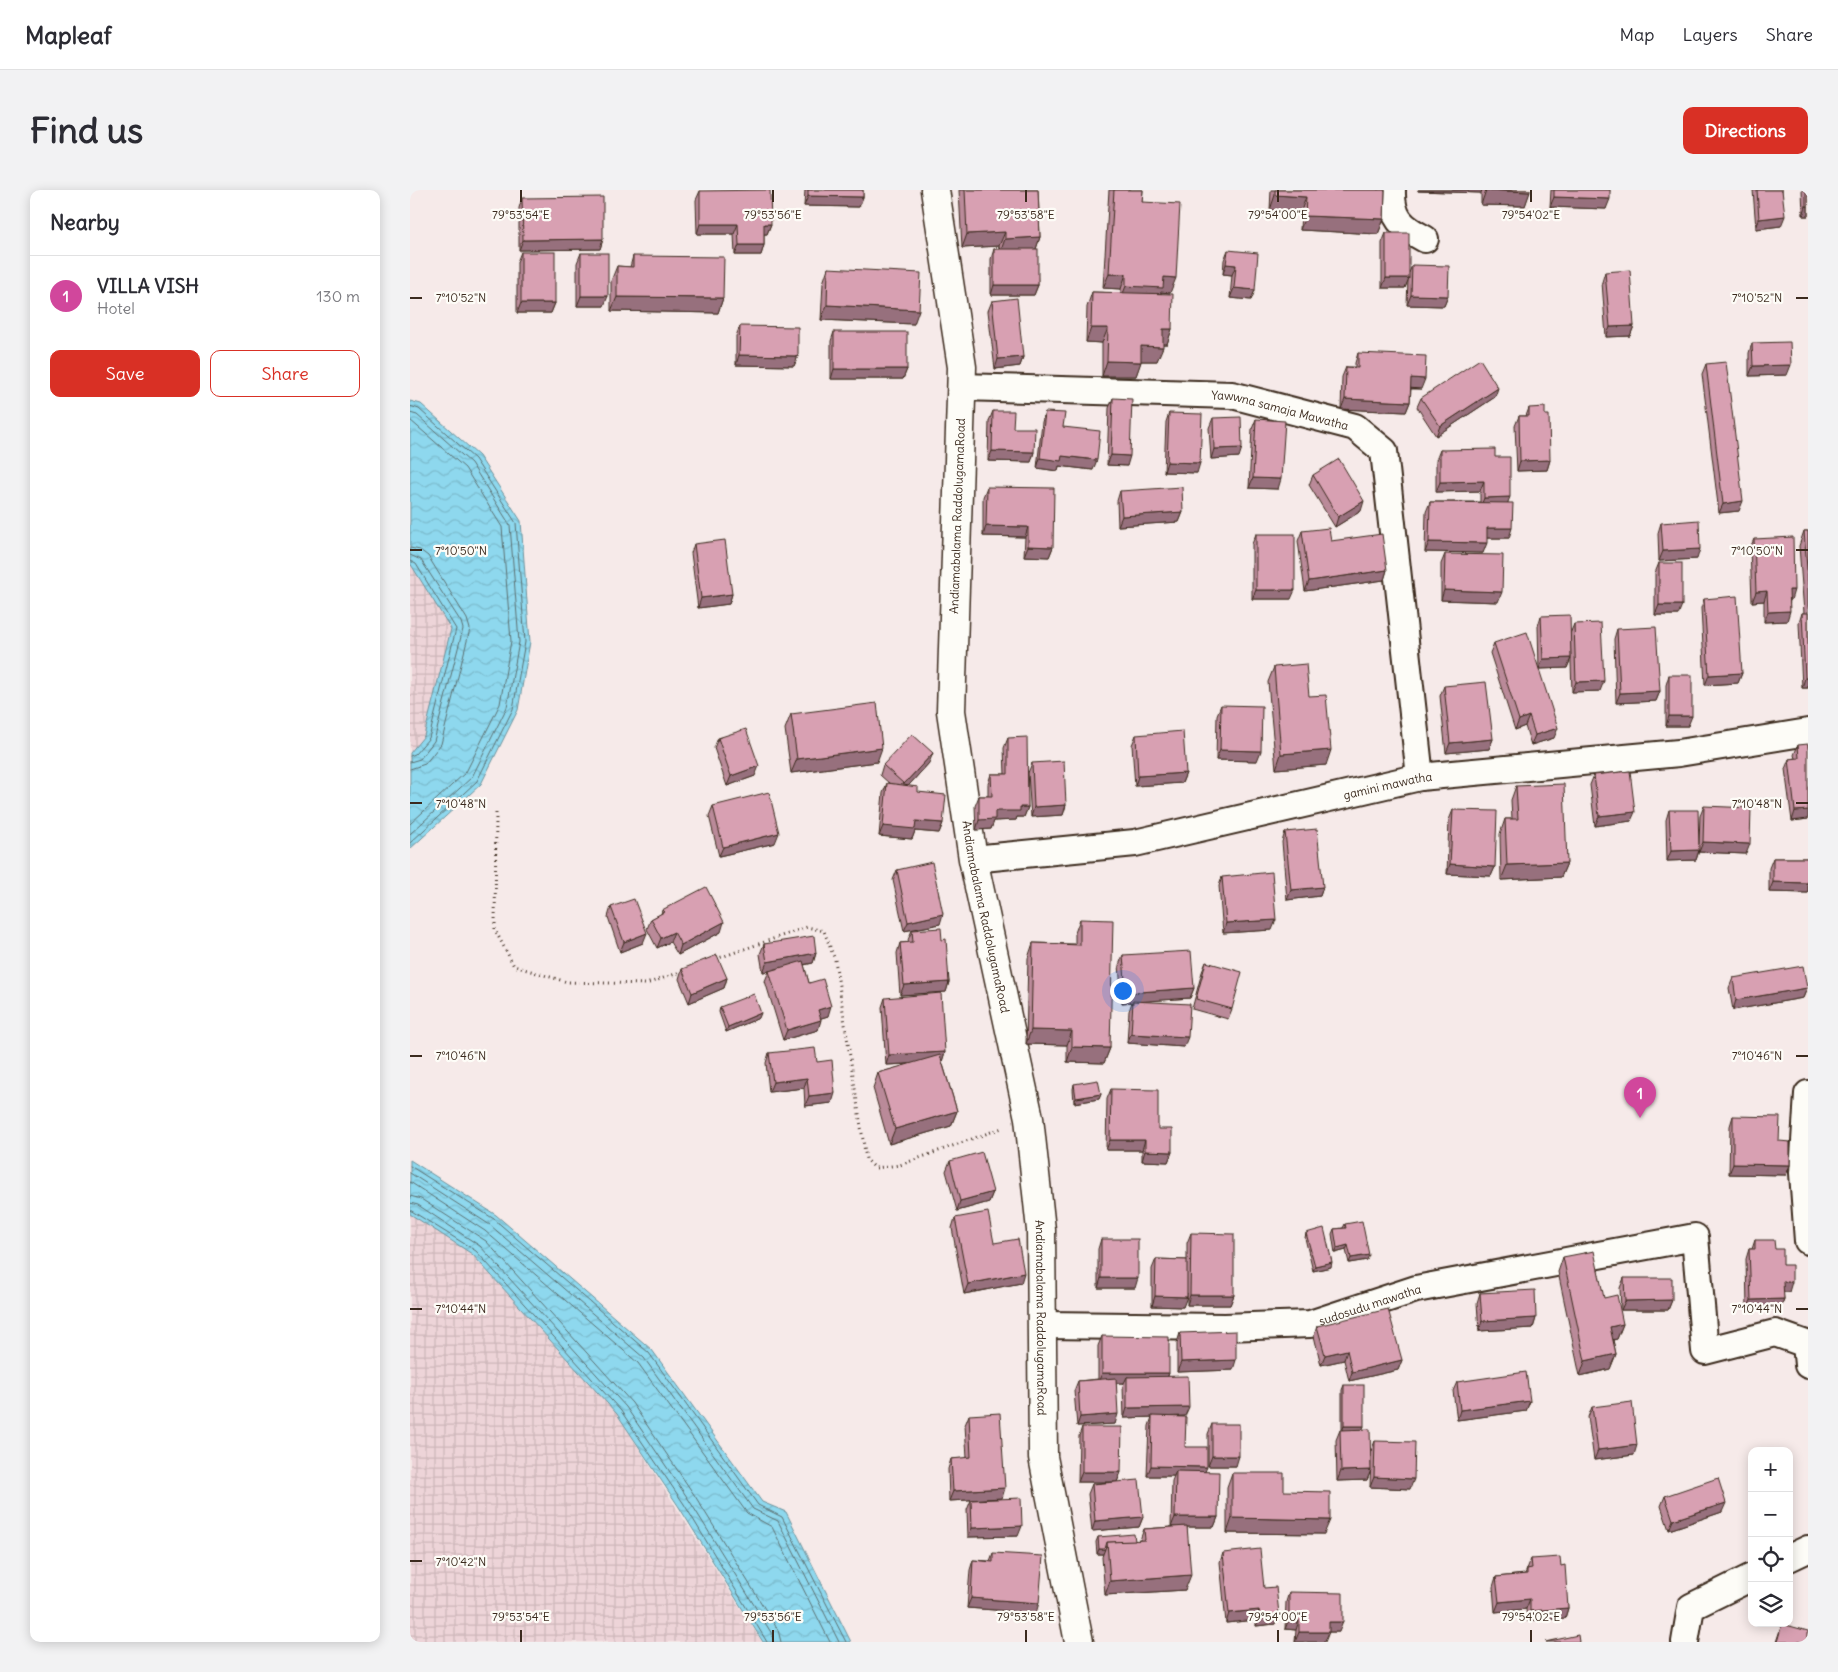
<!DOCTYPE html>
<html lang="en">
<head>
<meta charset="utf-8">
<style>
	:root { --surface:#fff; --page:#f2f2f3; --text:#2b2b33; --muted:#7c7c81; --line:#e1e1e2; --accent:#d93025 }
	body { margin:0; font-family:Delius,sans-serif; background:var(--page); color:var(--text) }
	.controls { position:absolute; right:15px; bottom:15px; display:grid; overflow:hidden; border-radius:10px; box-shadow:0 2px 12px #0003 }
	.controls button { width:45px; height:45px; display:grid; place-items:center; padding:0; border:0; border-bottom:1px solid var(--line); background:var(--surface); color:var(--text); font:25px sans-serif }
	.you { position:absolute; left:712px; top:800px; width:18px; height:18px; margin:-12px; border:4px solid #fff; border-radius:50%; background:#1a73e8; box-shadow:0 0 0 8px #1a73e833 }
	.badge { display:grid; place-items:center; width:32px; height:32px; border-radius:50%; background:var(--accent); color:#fff; font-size:16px; font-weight:700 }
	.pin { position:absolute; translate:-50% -41px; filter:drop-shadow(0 1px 2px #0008) }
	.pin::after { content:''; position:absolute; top:26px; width:18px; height:15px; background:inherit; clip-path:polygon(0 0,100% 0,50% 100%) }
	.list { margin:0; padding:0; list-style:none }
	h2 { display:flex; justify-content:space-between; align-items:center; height:65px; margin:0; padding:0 20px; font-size:21px }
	h2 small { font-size:16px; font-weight:400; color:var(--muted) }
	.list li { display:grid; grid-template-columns:32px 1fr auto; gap:15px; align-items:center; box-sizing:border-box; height:80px; padding:0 20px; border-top:1px solid var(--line) }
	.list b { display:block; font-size:19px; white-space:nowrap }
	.list p { margin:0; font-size:16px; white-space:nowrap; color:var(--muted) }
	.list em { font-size:16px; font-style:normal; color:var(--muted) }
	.actions { display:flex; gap:10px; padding:15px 20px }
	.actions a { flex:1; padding:11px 0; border:1px solid var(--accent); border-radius:10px; text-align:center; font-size:18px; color:var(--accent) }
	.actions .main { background:var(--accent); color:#fff }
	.icon { flex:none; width:28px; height:28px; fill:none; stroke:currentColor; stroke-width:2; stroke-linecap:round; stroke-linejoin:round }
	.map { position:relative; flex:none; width:1398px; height:1452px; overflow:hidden; border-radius:10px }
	header { display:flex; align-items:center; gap:30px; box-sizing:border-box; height:70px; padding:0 25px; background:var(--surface); border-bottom:1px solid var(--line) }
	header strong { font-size:24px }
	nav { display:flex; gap:28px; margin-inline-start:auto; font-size:18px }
	.intro { display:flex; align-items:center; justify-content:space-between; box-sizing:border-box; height:120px; padding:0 30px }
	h1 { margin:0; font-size:35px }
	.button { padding:12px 22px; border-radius:10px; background:var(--accent); color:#fff; font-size:18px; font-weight:700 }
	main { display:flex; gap:30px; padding:0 30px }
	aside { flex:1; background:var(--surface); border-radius:10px; box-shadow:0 2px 12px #0003 }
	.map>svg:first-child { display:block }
	.industrial { fill:url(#industrial-grid) }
	.water { fill:url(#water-waves); stroke:#6d929b }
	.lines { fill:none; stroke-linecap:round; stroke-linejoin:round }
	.shore { stroke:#5c7071; stroke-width:1 }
	.minor-casing { stroke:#3b2a1e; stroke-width:30 }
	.tertiary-casing { stroke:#3b2a1e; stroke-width:31 }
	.path { stroke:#3b2a1e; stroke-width:3; stroke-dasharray:1 4; stroke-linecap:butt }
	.minor { stroke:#fdfcf7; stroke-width:26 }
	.tertiary { stroke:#fdfcf7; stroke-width:28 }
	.wall { fill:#ba8a99; stroke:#3b2a1e }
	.shaded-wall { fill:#97707d; stroke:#3b2a1e }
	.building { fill:#d8a0b2; stroke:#3b2a1e }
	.ticks { fill:none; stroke:#3b2a1e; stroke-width:2 }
	.labels { text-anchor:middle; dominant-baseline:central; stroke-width:4.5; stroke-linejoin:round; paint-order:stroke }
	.street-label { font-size:12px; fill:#3b2a1e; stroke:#fdfcf7 }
	.ticks-label { font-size:12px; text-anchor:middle; fill:#3b2a1e; stroke:#fdfcf7; stroke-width:4.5; stroke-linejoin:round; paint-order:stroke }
</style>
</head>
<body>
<header>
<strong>Mapleaf</strong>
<nav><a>Map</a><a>Layers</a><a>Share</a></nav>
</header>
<div class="intro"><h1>Find us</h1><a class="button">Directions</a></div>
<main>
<aside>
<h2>Nearby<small></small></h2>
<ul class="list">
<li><span class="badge" style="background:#d1479c">1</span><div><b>VILLA VISH</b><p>Hotel</p></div><em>130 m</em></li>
</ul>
<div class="actions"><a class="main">Save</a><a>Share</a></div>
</aside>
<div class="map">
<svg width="1398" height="1452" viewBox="0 0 1398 1452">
	<defs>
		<pattern id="industrial-grid" width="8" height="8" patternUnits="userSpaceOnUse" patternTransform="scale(1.25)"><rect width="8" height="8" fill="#edd4d8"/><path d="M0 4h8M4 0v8" fill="none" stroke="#ccb6b9"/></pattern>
		<pattern id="water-waves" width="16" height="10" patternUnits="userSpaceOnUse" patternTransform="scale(1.25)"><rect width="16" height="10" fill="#8ed8ee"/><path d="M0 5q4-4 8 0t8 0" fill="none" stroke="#7bbacc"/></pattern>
	</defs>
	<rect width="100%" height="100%" fill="#f6eae9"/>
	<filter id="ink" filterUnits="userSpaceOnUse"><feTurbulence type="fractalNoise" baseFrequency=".02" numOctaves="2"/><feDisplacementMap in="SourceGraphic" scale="10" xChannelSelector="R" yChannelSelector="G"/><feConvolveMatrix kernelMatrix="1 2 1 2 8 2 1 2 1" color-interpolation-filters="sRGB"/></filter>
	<g filter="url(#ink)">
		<!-- industrial -->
		<g class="industrial">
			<path d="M0,296L59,396L14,546L0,565Z"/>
			<path d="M0,1024L62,1064L207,1224L352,1452H0Z"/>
		</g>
		<!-- water -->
		<g class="water">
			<path d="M0,211L11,214L69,266L111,331L120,452L108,520L71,594L0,659V563L14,546L41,439L0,373Z"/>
			<path d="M0,970L86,1025L242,1160L352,1312L376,1322L441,1452H353L269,1317L207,1224L62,1064L0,1024Z"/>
		</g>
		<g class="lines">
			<!-- shore -->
			<g class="shore">
				<path d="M0,216L9,219L65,269L106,333L115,452L103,519L67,591L0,653"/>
				<path d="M0,223L7,225L61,273L100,335L109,452L97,517L62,587L0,644"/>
				<path d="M0,230L55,278L92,337L101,451L90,514L56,582L0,634"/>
				<path d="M0,358L10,360L18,366L57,429L60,439L31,554L15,574L0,579"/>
				<path d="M0,365L11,370L51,432L53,439L24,551L10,569L0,572"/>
				<path d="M0,371L6,374L46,439L19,548L5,564L0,566"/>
				<path d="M0,976L84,1029L239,1163L348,1315L372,1327L436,1452"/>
				<path d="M0,983L80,1035L234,1168L343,1319L368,1331L429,1452"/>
				<path d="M0,992L75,1041L228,1173L337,1323L362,1337L420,1452"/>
				<path d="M0,1006L11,1009L76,1051L222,1213L285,1306L368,1440L371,1452"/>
				<path d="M0,1013L8,1015L70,1056L216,1217L279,1310L362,1444L363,1452"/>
				<path d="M0,1020L66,1061L211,1221L274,1314L357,1452"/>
			</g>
			<defs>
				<g id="minor">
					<path d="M982,0C981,28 992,37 1015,49"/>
					<path id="s1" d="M551,197L822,205L945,237L974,261L1010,587"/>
					<path id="s2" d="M563,669L725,653L1010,587L1269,563L1398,542"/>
					<path d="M1398,904L1393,983L1398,1051"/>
					<path id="s3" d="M632,1135L815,1137L900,1134L1006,1099L1285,1047L1295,1161L1365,1143L1396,1154L1398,1175"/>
					<path d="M1379,1368L1398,1359"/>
					<path d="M1275,1452L1281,1417L1342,1387"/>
				</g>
				<g id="tertiary">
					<path id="s4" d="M525,0L552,177L541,521L563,669L619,928L631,1040L633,1267L669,1452"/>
				</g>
			</defs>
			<!-- minor casing -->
			<use href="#minor" class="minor-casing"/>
			<!-- tertiary casing -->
			<use href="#tertiary" class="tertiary-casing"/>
			<!-- path -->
			<g class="path">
				<path d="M86,623L85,740L104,776L157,792L236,794L274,781"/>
				<path d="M306,769L397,737L414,741L425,770L456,969L465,978L490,975L592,938"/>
			</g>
			<!-- minor -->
			<use href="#minor" class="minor"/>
			<!-- tertiary -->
			<use href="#tertiary" class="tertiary"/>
		</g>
		<!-- wall -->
		<g class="wall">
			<path d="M395,0H453V7L449,17L394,16Z"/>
			<path d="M549,0H628L630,47L626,59L628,95L624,105H581V69L584,59H590L589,56L552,58Z"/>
			<path d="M699,0H733L732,12L760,103L751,102V103L762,139L757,154H753L747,171H731L726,186H692V153L676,152L677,117L682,102L711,103V99L693,98Z"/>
			<path d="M861,0H975L974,29L968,44L890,40L891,21L860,20Z"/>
			<path d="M1008,0H1120L1115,16L1071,15V3L1008,1Z"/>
			<path d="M1141,0H1200L1196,19L1140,17Z"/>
			<path d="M1343,0H1372L1371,36L1346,39Z"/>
			<path d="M1392,0H1398V26H1393Z"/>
			<path d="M290,1L361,34L357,44H354V55L351,65H325L324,44H287L286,10Z"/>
			<path d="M112,8L193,49L190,59L109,60V18Z"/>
			<path d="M976,43L999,83L1002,75L1038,106L1034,116L997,115L998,89L995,98H972V53Z"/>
			<path d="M818,60L845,100L841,110L820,108L822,85L813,84L814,70Z"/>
			<path d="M111,62L145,113L141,123H107V72Z"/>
			<path d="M171,63L194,116H167V73Z"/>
			<path d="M223,66L313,108L308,123L201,121V91L207,76L220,77Z"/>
			<path d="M418,78L504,134L411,130L413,93Z"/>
			<path d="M1195,82L1224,136L1220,146L1196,147L1192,92Z"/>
			<path d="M582,111L613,167L610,176L585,179L578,121Z"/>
			<path d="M330,136L388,166L384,176L326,175V146Z"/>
			<path d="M424,142L497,179L493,189H421V151Z"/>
			<path d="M1342,153L1377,185L1339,186V163Z"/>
			<path d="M948,163L1011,199H1001L1000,212L996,222L931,219L932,187L936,177H945V173Z"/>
			<path d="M1296,174L1329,321L1309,323L1292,184Z"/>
			<path d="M1085,207L1026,246L1007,217L1011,208Z"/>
			<path d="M703,208L717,276L697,275L699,218Z"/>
			<path d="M1119,218L1140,270L1137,280L1107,281L1105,236L1109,226H1116Z"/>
			<path d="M583,221L603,238L624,262L621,272L578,271L579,231Z"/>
			<path d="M635,222L653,237L683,280L649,276L648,281L627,278L632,232Z"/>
			<path d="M759,223L787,283L754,282L756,232Z"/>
			<path d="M803,228L829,267L801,269L799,238Z"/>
			<path d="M846,229L868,299L839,298L842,239Z"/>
			<path d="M1030,260L1085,267L1098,313L1099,348H1077L1073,363L1015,362L1016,322L1020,312H1070V301L1026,302V270Z"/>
			<path d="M903,285L951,321L925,337L899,295Z"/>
			<path d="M577,297L643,357L639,367L614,366L615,347L573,346V307Z"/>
			<path d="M710,301L773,322L769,332L708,336L707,311Z"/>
			<path d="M1251,333L1287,369L1249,371L1248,343Z"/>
			<path d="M892,341L921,351L977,380L974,390L895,401L888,351Z"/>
			<path d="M1394,341H1398V498H1392L1389,433L1392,423H1394L1389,356Z"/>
			<path d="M846,344L881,409H842V354Z"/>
			<path d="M1344,349L1381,410H1380L1377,431L1354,432V411L1342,412L1340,358Z"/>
			<path d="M284,354L322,404L319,414L288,418L281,363Z"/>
			<path d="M1035,364L1088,412L1031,410V374Z"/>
			<path d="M1249,373L1268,425H1245V383Z"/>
			<path d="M1294,409L1332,483L1328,493L1295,495L1291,418Z"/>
			<path d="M1131,426L1161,468L1157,478L1129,479L1128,436Z"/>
			<path d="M1164,434L1190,501L1162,502L1160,444Z"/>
			<path d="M1207,439L1250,501L1246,511L1206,513L1204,449Z"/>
			<path d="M1084,453L1144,548L1121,555L1115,536L1105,540L1080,463Z"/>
			<path d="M864,477L899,506L916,575L866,579L858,492Z"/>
			<path d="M1259,485L1278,536H1256V495Z"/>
			<path d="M1034,496L1083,549L1079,559L1036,563L1030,506Z"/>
			<path d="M811,515L847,571L806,570L807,525Z"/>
			<path d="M381,524L467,572L381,583L375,539Z"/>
			<path d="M726,545L776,583L772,593L725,596L722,555Z"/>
			<path d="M308,548L345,586L317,596L304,558Z"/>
			<path d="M598,548L618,617L614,627H607L606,630L584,631L581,639L566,640L565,616L569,606H578V594L581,584H595L594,558Z"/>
			<path d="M1388,555L1398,629L1382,631L1375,579L1379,569L1385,568L1384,565Z"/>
			<path d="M519,573L498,596L508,602L533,633L529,643L505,641L502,649L469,646L473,603L477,593L480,594L470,585L473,575Z"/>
			<path d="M622,573L656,615L653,625L621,627L618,583Z"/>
			<path d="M1184,585L1221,631L1185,636L1180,595Z"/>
			<path d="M1106,596L1157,673L1151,687L1091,690L1090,644L1095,629H1102L1101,610Z"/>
			<path d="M303,616L365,653L309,666L299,626Z"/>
			<path d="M1294,616L1336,664L1289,662V661L1286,670L1257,671L1256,630L1259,620L1289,654L1290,626Z"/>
			<path d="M1043,620L1085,677L1081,686L1037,684L1039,630Z"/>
			<path d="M875,642L913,697L910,706L877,710L872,652Z"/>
			<path d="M1363,668H1398V703L1359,702V678Z"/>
			<path d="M487,680L530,734L494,741L483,690Z"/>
			<path d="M812,687L862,740L813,743L809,696Z"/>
			<path d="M201,717L233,753L210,762L198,727Z"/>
			<path d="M252,720L311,742L268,765L260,752L247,758L237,739L241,729L251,724Z"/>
			<path d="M670,729L700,858L694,873L657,872V855L616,854L618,768L623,753L665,754V743Z"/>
			<path d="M502,740L532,750L539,792L536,802L490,805L487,763L490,753L499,752L498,750Z"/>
			<path d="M354,754L406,763L403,773L394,775L399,793L418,826L411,828L408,840L373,850L355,791L359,781L353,782L350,764Z"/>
			<path d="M713,765L784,798L780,808L734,811L774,857L717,853L719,821L722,812L712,813L709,775Z"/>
			<path d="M796,772L822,819L818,829L782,819L792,782Z"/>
			<path d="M272,779L317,788L314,798L279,813L269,789Z"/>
			<path d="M1323,788L1397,798L1393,808L1323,820L1319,798Z"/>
			<path d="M475,808L535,862L532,871L547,921L541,936L479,954L463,898L468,883L501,874L476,875L472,817Z"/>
			<path d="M310,817L349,828L316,842L309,822Z"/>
			<path d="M359,863L407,872L422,913L395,916L394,898L359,902L356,873Z"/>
			<path d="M664,894L691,904L689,909L664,913L663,899Z"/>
			<path d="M701,899L748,939L762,962L758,972L732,971V960H696L697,909Z"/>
			<path d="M1323,926L1369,951L1380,975L1376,985L1319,984L1320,936Z"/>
			<path d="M540,971L583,1002L579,1012L547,1021L536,981Z"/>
			<path d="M545,1028L611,1093L554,1104L542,1038Z"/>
			<path d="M935,1034L957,1070L939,1073L936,1060L925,1063L922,1044L924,1039L933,1038Z"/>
			<path d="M781,1043L824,1105L820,1115H777V1103L773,1117L742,1116V1079L746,1069L777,1070V1053Z"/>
			<path d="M896,1043L921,1077L903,1081L895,1048Z"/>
			<path d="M691,1049L725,1098H688V1059Z"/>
			<path d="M1345,1050L1365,1059L1373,1075L1379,1102H1373L1374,1109L1370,1119L1337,1120L1336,1069L1339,1059H1342Z"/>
			<path d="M1153,1067L1194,1108L1213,1134L1207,1149L1203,1150L1206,1164L1200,1179L1170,1186L1148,1082Z"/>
			<path d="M1214,1088L1262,1110L1258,1120H1211L1210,1098Z"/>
			<path d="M1070,1103L1126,1128L1123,1138L1069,1141L1067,1113Z"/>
			<path d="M907,1136L992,1170L988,1180L939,1191L934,1170L911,1175L904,1146Z"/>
			<path d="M770,1143L823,1180L767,1182V1153Z"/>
			<path d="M692,1146L759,1183L758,1186L775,1226L764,1227L775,1257L795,1281L808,1327L804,1337H777L775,1400L695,1405L692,1367L693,1364H687L686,1352L688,1347L725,1351L730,1350L734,1339L761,1337L762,1291L764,1286H737L739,1236L742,1227L714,1228L713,1196L714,1193H706L705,1234L667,1236L664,1201L668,1191L688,1189V1156Z"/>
			<path d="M1047,1192L1120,1211L1116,1221L1047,1230L1043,1201Z"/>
			<path d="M934,1195L953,1239L961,1280L957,1290L927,1291L926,1250L930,1240H932V1200Z"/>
			<path d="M1182,1217L1224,1265L1184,1270L1178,1227Z"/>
			<path d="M559,1225L592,1308L539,1311L538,1279L541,1269L557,1268L555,1235Z"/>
			<path d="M802,1234L826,1276H798V1244Z"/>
			<path d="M672,1237L711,1282L707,1292L733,1327L729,1337L682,1341L678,1304L682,1294L700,1292H668L669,1246Z"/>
			<path d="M965,1251L1000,1299L960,1297L961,1261Z"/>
			<path d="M822,1283L874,1301L914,1344L817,1343V1297Z"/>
			<path d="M1255,1306L1312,1322L1259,1340L1251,1316Z"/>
			<path d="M561,1310L608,1346L558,1347L557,1320Z"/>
			<path d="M583,1363L626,1423L557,1418L560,1380L563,1370L580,1371Z"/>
			<path d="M813,1363L854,1398L865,1434L846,1436V1430L816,1433L810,1372Z"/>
			<path d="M1121,1369L1151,1376L1158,1418L1155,1428L1117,1431L1116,1419L1085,1422L1083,1397L1086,1387L1115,1384Z"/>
			<path d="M879,1402L929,1442H919L885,1452L886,1440L875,1439L876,1412Z"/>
			<path d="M1372,1434L1398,1452H1366Z"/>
		</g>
		<!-- shaded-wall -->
		<g class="shaded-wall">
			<path d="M1008,0H1072L1071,3L1008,1Z"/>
			<path d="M1076,0L1120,2L1115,16L1071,15Z"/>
			<path d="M865,5L896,7L891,21L860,20Z"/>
			<path d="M398,6L453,7L449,17L394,16Z"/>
			<path d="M1144,7L1200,9L1196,19L1140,17Z"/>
			<path d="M1396,16H1398V26H1393Z"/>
			<path d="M895,26L974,29L968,44L890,40Z"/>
			<path d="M1375,26L1371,36L1346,39L1349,29Z"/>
			<path d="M290,34H328L324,44H287Z"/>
			<path d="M354,34H361L357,44H351Z"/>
			<path d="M595,42L589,56L552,58L557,44Z"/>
			<path d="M630,47L625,62L590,63L595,49Z"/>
			<path d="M193,49L190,59L109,60L113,50Z"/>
			<path d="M329,55H354L351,65H325Z"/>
			<path d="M816,74L826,75L822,85L813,84Z"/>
			<path d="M699,84H716L711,99L693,98Z"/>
			<path d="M754,87L766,88L760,103L751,102L747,113L710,111L716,96Z"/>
			<path d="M976,88H999L995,98H972Z"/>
			<path d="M584,95H628L624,105H581Z"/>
			<path d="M824,98L845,100L841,110L820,108Z"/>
			<path d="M1001,105L1038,106L1034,116L997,115Z"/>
			<path d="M171,106H198L194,116H167Z"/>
			<path d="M207,107L313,108L308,123L201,121Z"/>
			<path d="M111,113H145L141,123H107Z"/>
			<path d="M417,115L509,120L504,134L411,130Z"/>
			<path d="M1224,136L1220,146L1196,147L1200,137Z"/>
			<path d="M681,138H698L692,153L676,152Z"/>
			<path d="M753,139H762L757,154H747Z"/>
			<path d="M731,156L753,157L747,171H726Z"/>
			<path d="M329,165L388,166L384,176L326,175Z"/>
			<path d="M613,167L610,176L585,179L588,169Z"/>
			<path d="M697,171L731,172L726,186H692Z"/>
			<path d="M1381,175L1377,185L1339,186L1343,176Z"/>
			<path d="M424,179H497L493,189H421Z"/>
			<path d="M1001,188L1015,189L1011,199L998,198Z"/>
			<path d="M1088,198L1085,207L1026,246L1030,236Z"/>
			<path d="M935,209L1000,212L996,222L931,219Z"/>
			<path d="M832,258L829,267L801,269L804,259Z"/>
			<path d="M582,261L624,262L621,272L578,271Z"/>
			<path d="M701,265L720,266L717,276L697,275Z"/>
			<path d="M652,266L687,270L683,280L649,276L648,281L627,278L630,268Z"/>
			<path d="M1140,270L1137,280L1107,281L1110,271Z"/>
			<path d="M757,272L790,273L787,283L754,282Z"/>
			<path d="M843,288L871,289L868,299L839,298Z"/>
			<path d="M1074,291L1070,301L1026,302L1030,292Z"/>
			<path d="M1100,307L1096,317L1070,318L1074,308Z"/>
			<path d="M954,311L951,321L925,337L928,327Z"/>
			<path d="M1333,311L1329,321L1309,323L1313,314Z"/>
			<path d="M773,322L769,332L708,336L712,326Z"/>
			<path d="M576,336L618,337L615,347L573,346Z"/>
			<path d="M1077,338H1102L1099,348H1073Z"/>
			<path d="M1019,352L1077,353L1073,363L1015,362Z"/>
			<path d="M618,356L643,357L639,367L614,366Z"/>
			<path d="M1290,359L1287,369L1249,371L1253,361Z"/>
			<path d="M977,380L974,390L895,401L899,391Z"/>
			<path d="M846,400H885L881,409H842Z"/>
			<path d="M1034,400L1092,402L1088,412L1031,410Z"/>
			<path d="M1379,400H1384L1381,410H1376Z"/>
			<path d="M1357,401L1354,411L1342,412L1346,402Z"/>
			<path d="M322,404L319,414L288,418L291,408Z"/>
			<path d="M1249,415H1272L1268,425H1245Z"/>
			<path d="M1380,421L1377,431L1354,432L1358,422Z"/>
			<path d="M1161,468L1157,478L1129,479L1133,469Z"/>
			<path d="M1332,483L1328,493L1295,495L1299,485Z"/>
			<path d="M1395,488H1398V498H1392Z"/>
			<path d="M1194,491L1190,501L1162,502L1166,492Z"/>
			<path d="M1250,501L1246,511L1206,513L1210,503Z"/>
			<path d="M1119,526L1115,536L1105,540L1109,530Z"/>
			<path d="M1259,526H1282L1278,536H1256Z"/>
			<path d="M1148,538L1144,548L1121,555L1125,545Z"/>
			<path d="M1083,549L1079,559L1036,563L1040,553Z"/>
			<path d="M472,558L467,572L381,583L387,569Z"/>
			<path d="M810,560L851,561L847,571L806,570Z"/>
			<path d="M921,560L916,575L866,579L871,564Z"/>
			<path d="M523,563L519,573L491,604L494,594Z"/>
			<path d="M349,576L345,586L317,596L321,586Z"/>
			<path d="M776,583L772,593L725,596L728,586Z"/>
			<path d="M656,615L653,625L621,627L624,617Z"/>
			<path d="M610,617H618L614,627H607L606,630L584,631L581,639L566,640L569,630L585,621Z"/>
			<path d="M1398,620V629L1382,631L1385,621Z"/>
			<path d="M1225,622L1221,631L1185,636L1189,626Z"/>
			<path d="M506,631L533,633L529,643L505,641L502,649L469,646L473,636Z"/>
			<path d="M369,643L365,653L309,666L313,657Z"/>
			<path d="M1293,652L1340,654L1336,664L1289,662Z"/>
			<path d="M1289,660L1286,670L1257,671L1261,661Z"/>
			<path d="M1157,673L1151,687L1091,690L1097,675Z"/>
			<path d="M1040,674L1085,677L1081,686L1037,684Z"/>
			<path d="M1363,692L1398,693V703L1359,702Z"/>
			<path d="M913,697L910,706L877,710L881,700Z"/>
			<path d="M533,724L530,734L494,741L498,732Z"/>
			<path d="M866,730L862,740L813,743L816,733Z"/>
			<path d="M314,732L311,742L268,765L271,755Z"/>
			<path d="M264,742L260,752L247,758L251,748Z"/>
			<path d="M237,743L233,753L210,762L214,752Z"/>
			<path d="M406,763L403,773L353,782L357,772Z"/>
			<path d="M317,788L314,798L279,813L282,803Z"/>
			<path d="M539,792L536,802L490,805L494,795Z"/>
			<path d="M784,798L780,808L712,813L716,803Z"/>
			<path d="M1397,798L1393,808L1323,820L1326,810Z"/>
			<path d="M421,816L418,826L405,830L408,820Z"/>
			<path d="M351,823L349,828L316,842L318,837Z"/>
			<path d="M411,830L408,840L373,850L377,840Z"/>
			<path d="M621,840L662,841L657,855L616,854Z"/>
			<path d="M721,844L778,847L774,857L717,853Z"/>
			<path d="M662,857L700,858L694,873L657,872Z"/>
			<path d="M535,862L532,872L476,875L479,865Z"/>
			<path d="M397,888L394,898L359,902L363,892Z"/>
			<path d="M425,903L422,913L395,916L399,906Z"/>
			<path d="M691,904L689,909L664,913L666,908Z"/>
			<path d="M547,921L541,936L479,954L485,939Z"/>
			<path d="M700,950H735L732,960H696Z"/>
			<path d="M735,961L762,962L758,972L732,971Z"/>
			<path d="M1323,974L1380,975L1376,985L1319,984Z"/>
			<path d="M583,1002L579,1012L547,1021L550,1011Z"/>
			<path d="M938,1055L936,1060L925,1063L927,1058Z"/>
			<path d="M959,1065L957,1070L939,1073L941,1068Z"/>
			<path d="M922,1072L921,1077L903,1081L905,1076Z"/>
			<path d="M614,1083L611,1093L554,1104L558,1094Z"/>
			<path d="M691,1088H728L725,1098H688Z"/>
			<path d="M1373,1092H1382L1379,1102H1369Z"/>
			<path d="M780,1105H824L820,1115H777Z"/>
			<path d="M745,1106L777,1107L773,1117L742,1116Z"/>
			<path d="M1374,1109L1370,1119L1337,1120L1341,1110Z"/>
			<path d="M1262,1110L1258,1120H1211L1215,1111Z"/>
			<path d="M1126,1128L1123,1138L1069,1141L1072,1131Z"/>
			<path d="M1213,1134L1207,1149L1195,1151L1200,1137Z"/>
			<path d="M937,1160L934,1170L911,1175L915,1165Z"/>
			<path d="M1206,1164L1200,1179L1170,1186L1175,1171Z"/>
			<path d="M826,1170L823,1180L767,1182L771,1172Z"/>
			<path d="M992,1170L988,1180L939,1191L942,1182Z"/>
			<path d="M692,1183H759L755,1193L717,1187L714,1193H688Z"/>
			<path d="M1120,1211L1116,1221L1047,1230L1050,1220Z"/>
			<path d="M779,1217L775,1226L714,1228L717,1218Z"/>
			<path d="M708,1224L705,1234L667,1236L670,1227Z"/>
			<path d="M934,1236H954L952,1241H932Z"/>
			<path d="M1227,1255L1224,1265L1184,1270L1188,1260Z"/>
			<path d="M802,1266H829L826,1276H798Z"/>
			<path d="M741,1276L797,1277L793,1286L766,1281L764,1286H737Z"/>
			<path d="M961,1280L957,1290L927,1291L931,1281Z"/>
			<path d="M672,1282H711L707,1292H668Z"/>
			<path d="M964,1287L1004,1289L1000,1299L960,1297Z"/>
			<path d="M595,1298L592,1308L539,1311L543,1301Z"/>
			<path d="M1316,1313L1312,1322L1259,1340L1263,1330Z"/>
			<path d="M733,1327L729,1337L682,1341L685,1331Z"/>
			<path d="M765,1327H808L804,1337H761Z"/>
			<path d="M822,1328L920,1330L914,1344L817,1343Z"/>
			<path d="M612,1336L608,1346L558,1347L562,1338Z"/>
			<path d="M689,1359H695L693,1364H687Z"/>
			<path d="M781,1385L775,1400L695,1405L700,1391Z"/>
			<path d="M561,1408L629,1413L626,1423L557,1418Z"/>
			<path d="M1120,1409L1116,1419L1085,1422L1089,1412Z"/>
			<path d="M1158,1418L1155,1428L1117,1431L1120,1421Z"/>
			<path d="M849,1420L846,1430L816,1433L819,1423Z"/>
			<path d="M869,1424L865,1434L846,1436L850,1426Z"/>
			<path d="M879,1429L889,1430L886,1440L875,1439Z"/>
			<path d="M919,1432H933L929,1442H916Z"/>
			<path d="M889,1442H919L915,1452H885Z"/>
		</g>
		<!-- building -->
		<g class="building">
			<path d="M360,0L361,34H354V55H329L328,34H290V1Z"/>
			<path d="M398,0H453V7L398,6Z"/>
			<path d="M555,0H628L630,47L595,49V42L557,44Z"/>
			<path d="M704,0H733L732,12L770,14L766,88L754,87L753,98L716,96V84H699Z"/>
			<path d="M865,0H975L974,29L895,26L896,7L865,5Z"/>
			<path d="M1076,0H1120V2Z"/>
			<path d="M1144,0H1200V9L1144,7Z"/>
			<path d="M1347,0H1372L1375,26L1349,29Z"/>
			<rect x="1396" y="0" width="2" height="16"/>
			<path d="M193,7V49L113,50L112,8Z"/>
			<rect x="976" y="43" width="23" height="45"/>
			<rect x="584" y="59" width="44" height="36"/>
			<path d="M818,60L848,63L845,100L824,98L826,75L816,74Z"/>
			<rect x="111" y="62" width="34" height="51"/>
			<rect x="171" y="63" width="27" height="43"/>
			<path d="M223,66L314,67L313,108L207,107V76L223,77Z"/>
			<path d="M1002,75L1039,76L1038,106L1001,105Z"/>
			<path d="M418,78L511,83L509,120L417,115Z"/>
			<path d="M1220,80L1224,136L1200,137L1195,82Z"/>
			<path d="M682,102L763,104L762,139H753V157L731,156V172L697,171L698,138H681Z"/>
			<path d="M607,108L613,167L588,169L582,111Z"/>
			<path d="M330,136L388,137V166L329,165Z"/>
			<rect x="424" y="142" width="73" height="37"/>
			<path d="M1380,152L1381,175L1343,176L1342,153Z"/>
			<path d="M948,163L1016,166L1015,189L1001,188L1000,212L935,209L936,177L948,178Z"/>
			<path d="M1070,169L1088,198L1030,236L1011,208Z"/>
			<path d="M1316,172L1333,311L1313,314L1296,174Z"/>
			<path d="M703,208L722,209L720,266L701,265Z"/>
			<path d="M1135,217V225H1139L1140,270L1110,271L1109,226H1119V218Z"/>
			<path d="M583,221H604L603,238H625L624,262L582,261Z"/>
			<path d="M635,222L655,223L653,237L690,241L687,270L652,266L651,271L630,268Z"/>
			<path d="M759,223L792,224L790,273L757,272Z"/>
			<path d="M831,227L832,258L804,259L803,228Z"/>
			<path d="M846,229L875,231L871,289L843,288Z"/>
			<path d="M1085,259V267H1100V307L1074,308V291L1030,292V260Z"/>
			<path d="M929,269L954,311L928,327L903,285Z"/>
			<path d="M577,297L644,298L643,357L618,356V337L576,336Z"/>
			<path d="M772,297L773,322L712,326L710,301Z"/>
			<path d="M1020,312L1103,313L1102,338H1077V353L1019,352Z"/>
			<path d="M1289,330L1290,359L1253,361L1251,333Z"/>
			<path d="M919,338L921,351L972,344L977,380L899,391L892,341Z"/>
			<path d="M1394,341H1398V391Z"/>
			<rect x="846" y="344" width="39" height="56"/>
			<path d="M1383,347L1384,400H1379L1380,421L1358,422L1357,401L1346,402L1344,349Z"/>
			<path d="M315,350L322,404L291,408L284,354Z"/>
			<path d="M1035,364L1093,365L1092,402L1034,400Z"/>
			<rect x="1249" y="373" width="23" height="42"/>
			<path d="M1327,406L1332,483L1299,485L1294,409Z"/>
			<path d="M1392,423H1398V488H1395Z"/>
			<path d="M1160,425L1161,468L1133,469L1131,426Z"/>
			<path d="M1191,433L1194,491L1166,492L1164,434Z"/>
			<path d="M1246,437L1250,501L1210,503L1207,439Z"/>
			<path d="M1117,442L1148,538L1125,545L1119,526L1109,530L1084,453Z"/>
			<path d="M896,474L899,506L916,505L921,560L871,564L864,477Z"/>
			<rect x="1259" y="485" width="23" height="41"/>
			<path d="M1076,492L1083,549L1040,553L1034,496Z"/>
			<path d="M467,513L472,558L387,569L381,524Z"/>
			<path d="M811,515L852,516L851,561L810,560Z"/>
			<path d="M336,539L349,576L321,586L308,548Z"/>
			<path d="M773,541L776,583L728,586L726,545Z"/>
			<path d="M502,544L523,563L494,594L473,575Z"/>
			<path d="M617,547L618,617H610V621H585V629L569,630V606H582L581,584H598V548Z"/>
			<path d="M1398,554V620L1385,621L1379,569L1389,568L1388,555Z"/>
			<path d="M654,571L656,615L624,617L622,573Z"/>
			<path d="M1220,581L1225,622L1189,626L1184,585Z"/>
			<path d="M477,593L508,597V602L536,605L533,633L506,631L505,639L473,636Z"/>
			<path d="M1154,594L1157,673L1097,675L1095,629H1108L1106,596Z"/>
			<path d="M359,602L369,643L313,657L303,616Z"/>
			<path d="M1294,616L1341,618L1340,654L1293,652Z"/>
			<path d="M1043,620L1087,621L1085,677L1040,674Z"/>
			<path d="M1259,620H1288L1289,660L1261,661Z"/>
			<path d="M907,639L913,697L881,700L875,642Z"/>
			<path d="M1363,668H1398V693L1363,692Z"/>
			<path d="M522,672L533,724L498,732L487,680Z"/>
			<path d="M862,682L866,730L816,733L812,687Z"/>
			<path d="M296,697L314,732L271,755L264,742L251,748L241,729L254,722L252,720Z"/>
			<path d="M224,709L237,743L214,752L201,717Z"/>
			<path d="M670,729L703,730L700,858L662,857V841L621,840L623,753L670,755Z"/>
			<path d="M531,738L532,750L536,749L539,792L494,795L490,753L503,752L502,740Z"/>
			<path d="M404,746L406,763L357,772L354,754Z"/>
			<path d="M781,761L784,798L716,803L713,765Z"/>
			<path d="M307,765L317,788L282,803L272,779Z"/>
			<path d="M393,771L399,793L413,789L421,816L408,820L411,830L377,840L359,781Z"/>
			<path d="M796,772L832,782L822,819L786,809Z"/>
			<path d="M1393,776L1397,798L1326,810L1323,788Z"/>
			<path d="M531,803L535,862L479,865L475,808Z"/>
			<path d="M344,804L351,823L318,837L310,817Z"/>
			<path d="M723,811L780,814L778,847L721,844Z"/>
			<path d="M405,858L407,872L422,870L425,903L399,906L397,888L363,892L359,863Z"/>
			<path d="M530,865L547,921L485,939L468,883Z"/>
			<path d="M688,890L691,904L666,908L664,894Z"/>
			<path d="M701,899L748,900V939H762V962L735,961V950H700Z"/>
			<path d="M1323,926L1370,927L1369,951L1380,952V975L1323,974Z"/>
			<path d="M572,962L583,1002L550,1011L540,971Z"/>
			<path d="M578,1022L584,1053L608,1049L614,1083L558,1094L545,1028Z"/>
			<path d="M952,1031L959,1065L941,1068L938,1055L927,1058L924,1039L936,1038L935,1034Z"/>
			<path d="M914,1038L922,1072L905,1076L896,1043Z"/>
			<path d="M781,1043L824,1044V1105H780Z"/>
			<rect x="691" y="1049" width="37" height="39"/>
			<path d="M1345,1050H1364L1365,1059H1373V1075H1382V1092H1373L1374,1109L1341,1110L1339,1059H1345Z"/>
			<path d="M1184,1061L1194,1108L1207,1105L1213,1134L1200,1137L1206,1164L1175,1171L1153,1067Z"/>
			<path d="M746,1069L777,1070V1107L745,1106Z"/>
			<path d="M1214,1088H1262V1110L1215,1111Z"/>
			<path d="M1125,1100L1126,1128L1072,1131L1070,1103Z"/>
			<path d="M978,1119L992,1170L942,1182L937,1160L915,1165L907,1136Z"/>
			<path d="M826,1141V1170L771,1172L770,1143Z"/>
			<path d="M692,1146L759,1147V1183H692Z"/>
			<path d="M1116,1182L1120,1211L1050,1220L1047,1192Z"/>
			<path d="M778,1186L779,1217L717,1218V1187Z"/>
			<path d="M706,1188L708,1224L670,1227L668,1191Z"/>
			<rect x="934" y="1195" width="20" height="41"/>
			<path d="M1222,1212L1227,1255L1188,1260L1182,1217Z"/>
			<path d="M590,1223L595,1298L543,1301L541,1269L561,1267L559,1225Z"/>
			<path d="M742,1226L776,1227L775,1257H797V1277L741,1276Z"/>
			<rect x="802" y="1234" width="27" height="32"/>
			<path d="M672,1237H712L711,1282H672Z"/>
			<path d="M960,1239L961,1280L931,1281L930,1240Z"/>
			<path d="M965,1251L1005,1252L1004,1289L964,1287Z"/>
			<path d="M766,1281L809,1282L808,1327H765Z"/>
			<path d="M822,1283H874V1301L920,1302V1330L822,1328Z"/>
			<path d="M1308,1288L1316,1313L1263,1330L1255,1306Z"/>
			<path d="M729,1290L733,1327L685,1331L682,1294Z"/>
			<path d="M611,1308L612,1336L562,1338L561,1310Z"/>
			<path d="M777,1336L781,1385L700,1391L697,1352L735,1350L734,1339Z"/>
			<path d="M724,1344L725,1351L697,1352L695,1359H689L688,1347Z"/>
			<path d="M850,1359L854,1398L866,1397L869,1424L850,1426L849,1420L819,1423L813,1363Z"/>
			<path d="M583,1363L633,1366L629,1413L561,1408L563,1370L583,1372Z"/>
			<path d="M1150,1367L1151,1376L1155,1375L1158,1418L1120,1421V1409L1089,1412L1086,1387L1117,1384V1379L1122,1378L1121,1369Z"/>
			<path d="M879,1402L933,1403V1432H919V1442H889V1430L879,1429Z"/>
			<path d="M1372,1434L1398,1441V1452H1367Z"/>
			<path d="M1168,1445L1169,1452H1136Z"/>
		</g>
	</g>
	<!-- ticks -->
	<path class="ticks" d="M111,0V12M363,0V12M616,0V12M868,0V12M1121,0V12M0,108H12M1386,108H1398M0,360H12M1386,360H1398M0,613H12M1386,613H1398M0,866H12M1386,866H1398M0,1119H12M1386,1119H1398M0,1371H12M111,1440V1452M363,1440V1452M616,1440V1452M868,1440V1452M1121,1440V1452"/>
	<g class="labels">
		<!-- street labels -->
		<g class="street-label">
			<text stroke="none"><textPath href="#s1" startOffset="321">Yawwna samaja Mawatha</textPath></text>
			<text transform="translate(547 326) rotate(-88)">Andiamabalama RaddolugamaRoad</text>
			<text stroke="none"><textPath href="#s2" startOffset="422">gamini mawatha</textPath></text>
			<text stroke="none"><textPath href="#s4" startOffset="732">Andiamabalama RaddolugamaRoad</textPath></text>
			<text stroke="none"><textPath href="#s3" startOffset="331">sudosudu mawatha</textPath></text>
			<text stroke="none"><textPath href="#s4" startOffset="1138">Andiamabalama RaddolugamaRoad</textPath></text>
		</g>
	</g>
	<g class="ticks-label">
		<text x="111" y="29">79°53'54"E</text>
		<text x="363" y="29">79°53'56"E</text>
		<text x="616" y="29">79°53'58"E</text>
		<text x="868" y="29">79°54'00"E</text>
		<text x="1121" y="29">79°54'02"E</text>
		<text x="51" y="112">7°10'52"N</text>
		<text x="1347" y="112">7°10'52"N</text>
		<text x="51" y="365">7°10'50"N</text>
		<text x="1347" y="365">7°10'50"N</text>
		<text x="51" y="618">7°10'48"N</text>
		<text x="1347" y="618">7°10'48"N</text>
		<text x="51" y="870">7°10'46"N</text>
		<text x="1347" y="870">7°10'46"N</text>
		<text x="51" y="1123">7°10'44"N</text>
		<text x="1347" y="1123">7°10'44"N</text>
		<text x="51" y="1376">7°10'42"N</text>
		<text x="111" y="1431">79°53'54"E</text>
		<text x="363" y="1431">79°53'56"E</text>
		<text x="616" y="1431">79°53'58"E</text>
		<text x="868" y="1431">79°54'00"E</text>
		<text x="1121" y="1431">79°54'02"E</text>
	</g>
</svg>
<div class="controls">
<button>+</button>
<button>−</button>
<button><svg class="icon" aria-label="locate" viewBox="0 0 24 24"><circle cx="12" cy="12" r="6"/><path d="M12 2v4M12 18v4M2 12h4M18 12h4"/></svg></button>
<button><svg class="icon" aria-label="layers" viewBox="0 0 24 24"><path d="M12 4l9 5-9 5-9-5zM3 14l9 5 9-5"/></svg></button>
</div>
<div class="you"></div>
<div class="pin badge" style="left:1230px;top:928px;background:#d1479c">1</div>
</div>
</main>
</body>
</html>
